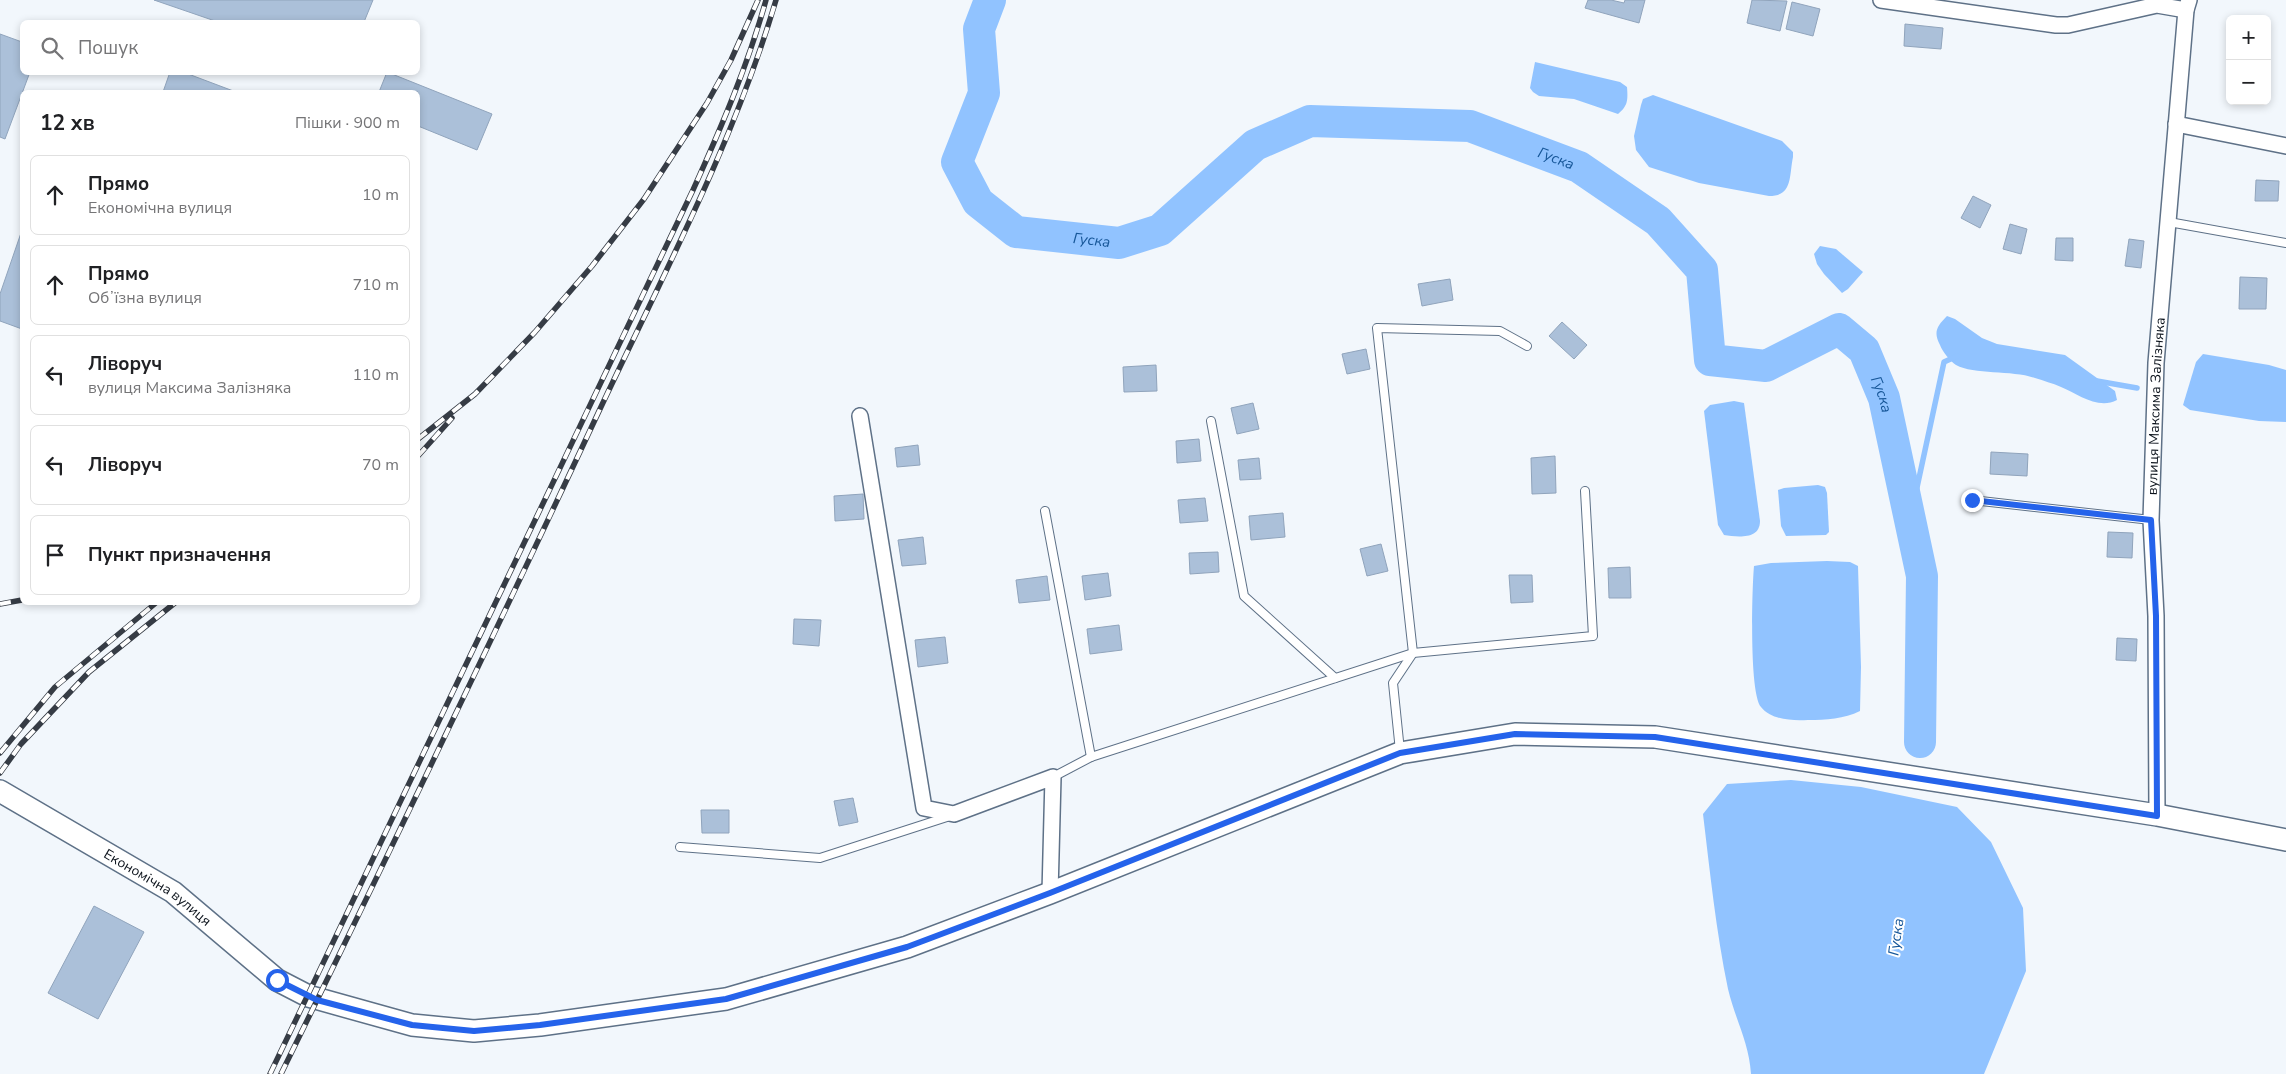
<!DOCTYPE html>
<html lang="uk">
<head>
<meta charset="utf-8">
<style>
	:root { --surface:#fff; --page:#f6f6f6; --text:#202124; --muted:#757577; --line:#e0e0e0 }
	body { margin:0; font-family:"Nunito Sans",sans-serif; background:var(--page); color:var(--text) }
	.controls { position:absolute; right:15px; top:15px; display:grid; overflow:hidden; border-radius:8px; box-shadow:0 2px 8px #0003 }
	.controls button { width:45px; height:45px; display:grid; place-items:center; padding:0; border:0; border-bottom:1px solid var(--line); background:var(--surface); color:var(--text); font:25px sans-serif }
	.stop { position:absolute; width:15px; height:15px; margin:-11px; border:4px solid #2563eb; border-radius:50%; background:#fff }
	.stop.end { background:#2563eb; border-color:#fff; box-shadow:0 1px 5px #0008 }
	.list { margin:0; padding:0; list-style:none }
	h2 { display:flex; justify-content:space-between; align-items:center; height:65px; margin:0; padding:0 20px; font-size:21px }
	h2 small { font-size:16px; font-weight:400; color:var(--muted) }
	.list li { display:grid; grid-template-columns:32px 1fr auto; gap:15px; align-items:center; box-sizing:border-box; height:80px; margin:0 10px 10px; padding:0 10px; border:1px solid var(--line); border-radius:8px }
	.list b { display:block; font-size:19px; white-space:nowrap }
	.list p { margin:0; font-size:16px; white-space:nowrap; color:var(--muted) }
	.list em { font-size:16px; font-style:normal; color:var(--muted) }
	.icon { flex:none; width:28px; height:28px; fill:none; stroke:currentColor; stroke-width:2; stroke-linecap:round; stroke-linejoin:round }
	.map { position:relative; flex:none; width:2286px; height:1074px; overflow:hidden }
	.search { position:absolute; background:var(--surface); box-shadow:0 2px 8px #0003; left:20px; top:20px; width:400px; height:55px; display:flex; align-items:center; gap:12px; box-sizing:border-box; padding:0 18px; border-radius:8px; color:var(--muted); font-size:19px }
	.panel { position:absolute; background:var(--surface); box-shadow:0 2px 8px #0003; left:20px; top:90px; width:400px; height:515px; border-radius:8px }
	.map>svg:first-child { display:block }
	.water { fill:#91c3ff }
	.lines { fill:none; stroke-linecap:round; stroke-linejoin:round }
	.stream { stroke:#91c3ff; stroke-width:5.5 }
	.river { stroke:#91c3ff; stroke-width:32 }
	.building { fill:#abc0d9; stroke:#90a4bc }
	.lane-casing { stroke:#5e7187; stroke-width:10 }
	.street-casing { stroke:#5e7187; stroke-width:18 }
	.secondary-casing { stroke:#5e7187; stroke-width:24 }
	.lane { stroke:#fff; stroke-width:8 }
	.street { stroke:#fff; stroke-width:15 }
	.secondary { stroke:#fff; stroke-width:21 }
	.rail-casing { stroke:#363c45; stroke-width:5.5 }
	.rail { stroke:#fff; stroke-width:4; stroke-dasharray:11; stroke-linecap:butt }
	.route { stroke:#2563eb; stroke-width:6 }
	.labels { text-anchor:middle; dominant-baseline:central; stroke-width:4; stroke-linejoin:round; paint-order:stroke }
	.street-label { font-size:14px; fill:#0c131c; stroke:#fff }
	.water-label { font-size:15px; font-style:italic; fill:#175799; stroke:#fff }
</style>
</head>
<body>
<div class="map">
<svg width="2286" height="1074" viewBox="0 0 2286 1074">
	<rect width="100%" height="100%" fill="#f2f7fc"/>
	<!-- water -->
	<g class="water">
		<path d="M1535,62L1620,82L1627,87C1628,100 1628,106 1618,114L1574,99L1539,96L1533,92L1530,88Z"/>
		<path d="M1653,95L1782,141L1793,152V157C1789,176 1793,196 1769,196L1699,183L1649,167L1636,150L1634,136L1641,105L1643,99Z"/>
		<path d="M1820,246L1836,249L1863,272L1848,289L1842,293L1824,274L1817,264L1814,254Z"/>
		<path d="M1947,316L1955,319L1982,338L1997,344L2065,355L2115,391L2117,400C2098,410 2078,394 2061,387C2052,383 2044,381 2035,378C2013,370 1974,375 1956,365C1951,362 1942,351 1940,345C1933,332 1937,326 1947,316Z"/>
		<path d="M2203,354L2269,365L2286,370V422L2259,421L2190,410L2183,405L2196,362Z"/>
		<path d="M1734,401L1744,403L1760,521C1760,540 1737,537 1724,535L1718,525L1704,411L1710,405Z"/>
		<path d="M1818,485L1825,487L1827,493L1829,532L1826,535L1786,536L1781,526L1778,490L1784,488Z"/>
		<path d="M1827,561L1850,562L1858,566L1861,667L1860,711C1844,719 1826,720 1808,720C1793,721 1771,720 1761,707C1749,693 1752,589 1754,566L1771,563Z"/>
		<path d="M1791,780L1861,787L1957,807L1991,842L2023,908L2026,971L1984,1074H1751C1749,1042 1735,1019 1728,989C1716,931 1710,872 1703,814L1727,784Z"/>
	</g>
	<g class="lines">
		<!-- stream -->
		<g class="stream">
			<path d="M2097,381L2137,388"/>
			<path d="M1910,520L1944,362L1957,356"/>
		</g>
		<!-- river -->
		<path class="river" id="s1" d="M990,0L979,29L984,93L957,162L978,202L1016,232L1119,243L1160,230L1255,145L1310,121L1470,126L1579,167L1658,221L1702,270L1710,360L1766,366L1839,329L1864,350L1884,398L1922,576L1920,742"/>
	</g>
	<!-- building -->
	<g class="building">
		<path d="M154,0H373L364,22H218Z"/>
		<path d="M1588,0H1611L1624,3L1625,0H1645L1639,23L1585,8Z"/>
		<path d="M1752,0L1787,1L1780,31L1747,23Z"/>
		<path d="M1792,2L1820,9L1813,36L1786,29Z"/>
		<path d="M1905,24L1943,28L1941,49L1904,46Z"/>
		<path d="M0,34L22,42V72H30L5,139L0,137Z"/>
		<path d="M170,72H183L236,92H163Z"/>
		<path d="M387,72L492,114L477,150L418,126V92H379Z"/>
		<path d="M2256,180L2279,181L2278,201H2255Z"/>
		<path d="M1973,196L1991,205L1980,228L1961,218Z"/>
		<path d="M2010,224L2027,229L2021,254L2003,249Z"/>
		<path d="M22,230V329L0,321V294Z"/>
		<path d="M2056,238H2073V261L2055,260Z"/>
		<path d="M2129,239L2144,241L2141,268L2125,266Z"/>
		<path d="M2240,277L2267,278L2266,309H2239Z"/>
		<path d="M1450,279L1453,300L1422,306L1418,284Z"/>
		<path d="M1562,322L1587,345L1574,359L1549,336Z"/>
		<path d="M1366,349L1370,369L1347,374L1342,354Z"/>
		<path d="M1156,365L1157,391L1124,392L1123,367Z"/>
		<path d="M1253,403L1259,429L1237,434L1231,408Z"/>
		<path d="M1199,439L1201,461L1177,463L1176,441Z"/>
		<path d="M918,445L920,465L897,467L895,448Z"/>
		<path d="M1991,452L2028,454L2027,476L1990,474Z"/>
		<path d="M1555,456L1556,493L1532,494L1531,458Z"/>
		<path d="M1259,458L1261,479L1240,480L1238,460Z"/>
		<path d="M863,494L864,519L835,521L834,496Z"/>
		<path d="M1205,498L1208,521L1180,523L1178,500Z"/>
		<path d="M1283,513L1285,537L1251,540L1249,516Z"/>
		<path d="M2108,532L2133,533L2132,558L2107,557Z"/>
		<path d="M923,537L926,564L902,566L898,540Z"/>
		<path d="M1381,544L1388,571L1367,576L1360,549Z"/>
		<path d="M1218,552L1219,572L1190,574L1189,553Z"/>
		<path d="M1630,567L1631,598H1609L1608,568Z"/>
		<path d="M1108,573L1111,596L1085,600L1082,576Z"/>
		<path d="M1509,575H1532L1533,602L1511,603Z"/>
		<path d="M1047,576L1050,600L1019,603L1016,580Z"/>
		<path d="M794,619L821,620L819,646L793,644Z"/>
		<path d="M1119,625L1122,650L1090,654L1087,629Z"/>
		<path d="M945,637L948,663L918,667L915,640Z"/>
		<path d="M2117,638L2137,639L2136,661L2116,660Z"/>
		<path d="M853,798L858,822L839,826L834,801Z"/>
		<path d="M701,810H729V833H702Z"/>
		<path d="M94,906L144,932L98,1019L48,993Z"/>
	</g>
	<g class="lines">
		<defs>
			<g id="lane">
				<path d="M2169,222L2286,243"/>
				<path d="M1211,421L1244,596L1335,678"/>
				<path d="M1972,500L2151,520"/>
				<path d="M1045,511L1091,757"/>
				<path d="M1400,751L1393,683L1413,653L1377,328L1500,331L1527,346"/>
				<path d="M1053,777L1091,757L1413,653L1593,636L1585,491"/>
				<path d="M680,847L820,858L950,816"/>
			</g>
			<g id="street">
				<path d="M1881,0L2056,25H2068L2157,5L2186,10"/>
				<path d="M2176,124L2286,146"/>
				<path d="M860,416L924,808L954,814L1053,777L1050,893"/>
				<path id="s2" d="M2157,815L2156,616L2151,520L2156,363L2186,10L2189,0"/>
			</g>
			<g id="secondary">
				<path id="s3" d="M0,791L173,892L277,980L308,996L412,1025L474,1031L540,1025L726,999L907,947L1050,893L1400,753L1515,734L1655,737L2157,815L2286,840"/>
			</g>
		</defs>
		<!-- lane casing -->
		<use href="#lane" class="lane-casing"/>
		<!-- street casing -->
		<use href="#street" class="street-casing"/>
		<!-- secondary casing -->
		<use href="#secondary" class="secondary-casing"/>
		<!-- lane -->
		<use href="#lane" class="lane"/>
		<!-- street -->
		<use href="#street" class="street"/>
		<!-- secondary -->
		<use href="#secondary" class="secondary"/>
		<defs>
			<g id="rail">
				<path d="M418,439L475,394L535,332L592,266L644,199L707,103L731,60L758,0"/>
				<path d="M418,456L452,418"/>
				<path d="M0,604L22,600"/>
				<path d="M0,753L55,687L157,602"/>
				<path d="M0,773L21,744L89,672L176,602"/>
				<path d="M270,1074L693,190C721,128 748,65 766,0"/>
				<path d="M281,1074C389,853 496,632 600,409C663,275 734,142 776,0"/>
			</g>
		</defs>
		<!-- rail casing -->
		<use href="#rail" class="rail-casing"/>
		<!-- rail -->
		<use href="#rail" class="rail"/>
	</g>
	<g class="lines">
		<!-- route -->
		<path class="route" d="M277,980L317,1000L412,1025L474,1031L540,1025L726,999L907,947L1050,893L1400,753L1515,734L1655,737L2157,816L2156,616L2151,520L1972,500"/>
	</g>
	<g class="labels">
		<!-- street labels -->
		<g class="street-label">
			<text stroke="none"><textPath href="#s2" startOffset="409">вулиця Максима Залізняка</textPath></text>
			<text stroke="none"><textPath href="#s3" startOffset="185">Економічна вулиця</textPath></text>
		</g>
		<!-- water labels -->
		<g class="water-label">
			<text stroke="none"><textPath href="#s1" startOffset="849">Гуска</textPath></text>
			<text stroke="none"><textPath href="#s1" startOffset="339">Гуска</textPath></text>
			<text stroke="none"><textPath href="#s1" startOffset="1344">Гуска</textPath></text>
			<text transform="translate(1896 937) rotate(-82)">Гуска</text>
		</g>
	</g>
</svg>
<div class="controls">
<button>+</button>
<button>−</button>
</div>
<div class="stop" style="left:277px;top:980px"></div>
<div class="stop end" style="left:1972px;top:500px"></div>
<div class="search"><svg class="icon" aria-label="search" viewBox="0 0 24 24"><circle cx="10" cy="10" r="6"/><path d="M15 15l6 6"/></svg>Пошук</div>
<section class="panel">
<h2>12 хв<small>Пішки · 900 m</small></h2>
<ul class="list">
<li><svg class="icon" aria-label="ahead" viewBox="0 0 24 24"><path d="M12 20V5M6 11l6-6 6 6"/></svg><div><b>Прямо</b><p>Економічна вулиця</p></div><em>10 m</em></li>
<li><svg class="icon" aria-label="ahead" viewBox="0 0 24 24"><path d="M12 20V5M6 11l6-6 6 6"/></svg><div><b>Прямо</b><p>Обʼїзна вулиця</p></div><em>710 m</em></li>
<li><svg class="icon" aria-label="left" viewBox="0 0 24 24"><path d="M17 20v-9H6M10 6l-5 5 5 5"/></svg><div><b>Ліворуч</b><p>вулиця Максима Залізняка</p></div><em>110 m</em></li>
<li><svg class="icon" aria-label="left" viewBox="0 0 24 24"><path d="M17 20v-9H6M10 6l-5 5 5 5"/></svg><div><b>Ліворуч</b></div><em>70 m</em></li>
<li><svg class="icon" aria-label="arrive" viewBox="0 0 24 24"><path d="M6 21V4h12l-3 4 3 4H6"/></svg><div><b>Пункт призначення</b></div></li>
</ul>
</section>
</div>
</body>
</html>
